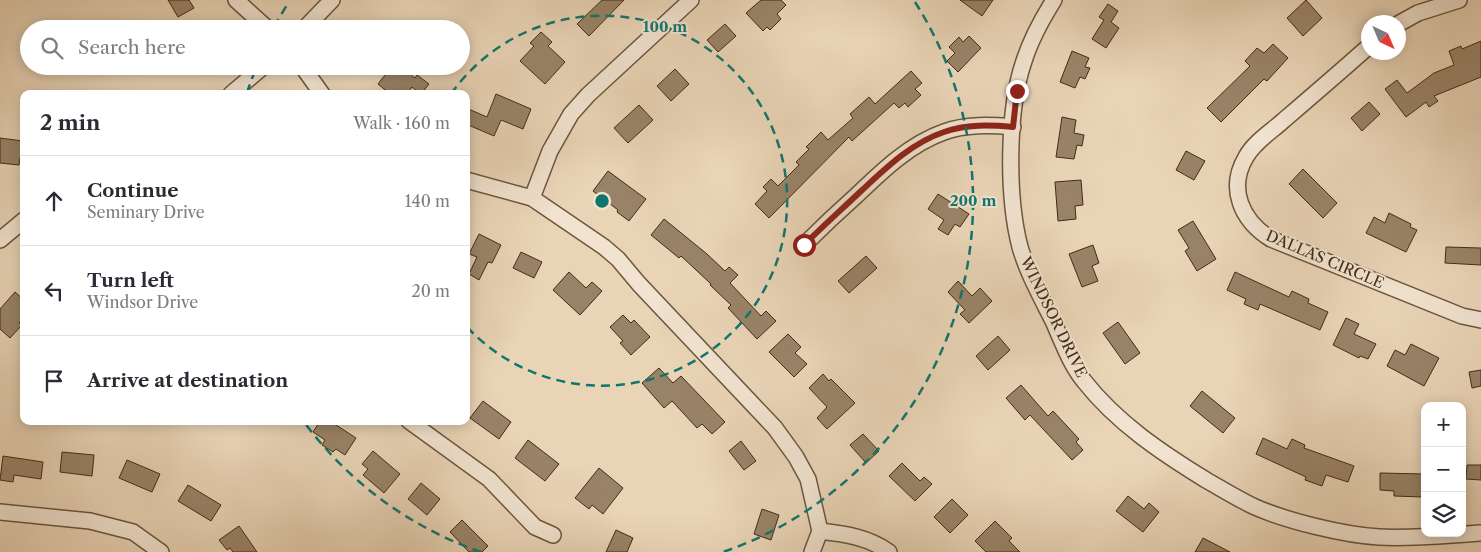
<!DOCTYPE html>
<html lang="en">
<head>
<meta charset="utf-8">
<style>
	:root { --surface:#fff; --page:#f7f7f7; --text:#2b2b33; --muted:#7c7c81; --line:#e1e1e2 }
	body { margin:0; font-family:"Libre Caslon Text",serif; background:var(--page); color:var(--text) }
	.controls { position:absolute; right:15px; bottom:15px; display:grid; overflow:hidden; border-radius:10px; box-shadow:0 2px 12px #0003 }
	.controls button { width:45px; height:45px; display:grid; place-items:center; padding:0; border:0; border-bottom:1px solid var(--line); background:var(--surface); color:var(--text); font:25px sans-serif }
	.compass { position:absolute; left:1361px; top:15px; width:45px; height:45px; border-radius:50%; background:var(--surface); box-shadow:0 2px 12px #0003; rotate:136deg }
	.stop { position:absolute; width:15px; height:15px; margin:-11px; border:4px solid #8f2418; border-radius:50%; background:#fff }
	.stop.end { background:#8f2418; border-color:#fff; box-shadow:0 1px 5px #0008 }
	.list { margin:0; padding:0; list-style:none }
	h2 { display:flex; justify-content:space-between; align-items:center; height:65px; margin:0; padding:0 20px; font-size:21px }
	h2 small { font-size:16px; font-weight:400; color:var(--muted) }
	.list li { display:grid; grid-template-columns:32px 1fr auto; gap:15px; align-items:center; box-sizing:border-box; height:90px; padding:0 20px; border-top:1px solid var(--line) }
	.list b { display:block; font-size:19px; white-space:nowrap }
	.list p { margin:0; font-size:16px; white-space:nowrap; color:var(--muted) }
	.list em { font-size:16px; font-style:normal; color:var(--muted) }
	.icon { flex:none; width:28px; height:28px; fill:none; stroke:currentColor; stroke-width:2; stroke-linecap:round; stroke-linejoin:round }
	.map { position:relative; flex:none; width:1481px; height:552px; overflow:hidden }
	.search { position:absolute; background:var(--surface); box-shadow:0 2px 12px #0003; left:20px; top:20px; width:450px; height:55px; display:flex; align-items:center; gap:12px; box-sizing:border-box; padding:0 18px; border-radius:28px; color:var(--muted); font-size:19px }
	.panel { position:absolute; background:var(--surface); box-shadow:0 2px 12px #0003; left:20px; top:90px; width:450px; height:335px; border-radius:10px }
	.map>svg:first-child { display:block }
	.building { fill:#998368; stroke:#422c13 }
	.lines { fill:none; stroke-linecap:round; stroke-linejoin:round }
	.minor-casing { stroke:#6c563c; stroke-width:18 }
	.minor { stroke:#f1e3d0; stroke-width:15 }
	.route { stroke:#8f2418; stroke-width:6 }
	.ring { fill:none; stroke:#0f766e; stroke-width:2.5; stroke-dasharray:9 6 }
	.labels { text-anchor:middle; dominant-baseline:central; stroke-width:4; stroke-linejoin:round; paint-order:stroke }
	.street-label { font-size:15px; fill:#422c13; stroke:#f1e3d0 }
	.centre { fill:#0f766e; stroke:#f1e3d0; stroke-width:2.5 }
	.ring-label { font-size:15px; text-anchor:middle; font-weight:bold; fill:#0f766e; stroke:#f1e3d0; stroke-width:4; stroke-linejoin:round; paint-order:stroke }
</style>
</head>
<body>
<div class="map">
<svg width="1481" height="552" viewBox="0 0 1481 552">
	<rect width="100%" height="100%" fill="#e9d4b6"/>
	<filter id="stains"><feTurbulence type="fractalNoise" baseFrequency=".004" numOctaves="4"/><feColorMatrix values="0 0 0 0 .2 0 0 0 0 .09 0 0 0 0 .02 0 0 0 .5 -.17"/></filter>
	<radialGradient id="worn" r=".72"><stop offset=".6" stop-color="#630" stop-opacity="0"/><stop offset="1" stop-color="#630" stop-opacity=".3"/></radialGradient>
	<!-- building -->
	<g class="building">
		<path d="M168,0H189L194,8L178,17Z"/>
		<path d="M602,0H624L589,36L577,24Z"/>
		<path d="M761,0H781L786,5L777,14L781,19L770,30L767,27L763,31L746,13Z"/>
		<path d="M960,0H993L982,16Z"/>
		<path d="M1306,0L1322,18L1303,36L1287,18Z"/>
		<path d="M1108,4L1118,11L1111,22L1119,28L1106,48L1092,39L1104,20L1099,17Z"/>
		<path d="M725,24L736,36L718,52L707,40Z"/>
		<path d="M541,32L552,42L548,46L565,62L545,84L520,61L534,46L530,43Z"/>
		<path d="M969,36L981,48L958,72L947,61L955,53L949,47L959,37L963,42Z"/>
		<path d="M1481,41V77L1434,96L1438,101L1429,107L1426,102L1406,117L1385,89L1397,80L1407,93L1434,73L1454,65L1449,51L1461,46L1462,49Z"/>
		<path d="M1273,44L1288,58L1267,81L1264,79L1221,122L1207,108L1250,66L1245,61L1257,48L1264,53Z"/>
		<path d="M1072,51L1089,58L1085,67L1090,68L1085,79L1080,77L1075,88L1060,82Z"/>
		<path d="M392,66H400L415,78L417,75L429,84L421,94L412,87L407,94H390L378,84Z"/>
		<path d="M675,69L689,84L671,101L657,86Z"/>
		<path d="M911,71L922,83L915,89L921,95L908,107L905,103L899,108L894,103L852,141L849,137L769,218L755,204L767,191L763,187L771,179L778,186L799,165L796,162L809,149L806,147L821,132L828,140L853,118L850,114L869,97L875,104Z"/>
		<path d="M496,94L531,109L523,129L501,120L494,136L466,124V108L487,117Z"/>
		<path d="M1369,102L1380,114L1362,131L1351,118Z"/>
		<path d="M639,105L653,120L628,143L614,128Z"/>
		<path d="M1062,117L1076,120L1074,133L1084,135L1082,146L1077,145L1074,159L1056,157Z"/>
		<path d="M0,138L23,141L19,165L0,163Z"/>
		<path d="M1186,151L1205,161L1194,180L1176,170Z"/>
		<path d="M1303,169L1337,203L1323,218L1289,184Z"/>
		<path d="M608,171L646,199L629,221L617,212L618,210L593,191Z"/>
		<path d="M1081,180L1083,205L1075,206L1076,219L1058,221L1055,182Z"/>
		<path d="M938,194L969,214L960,227L955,224L948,235L938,229L944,220L928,209Z"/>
		<path d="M1389,213L1411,224L1410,227L1417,230L1406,252L1366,233L1374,217L1385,223Z"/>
		<path d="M664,219L707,254L725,271L729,267L738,275L730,283L761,316L766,311L776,321L757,339L728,308L731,305L710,285L711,284L681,256L679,258L651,235Z"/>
		<path d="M1193,221L1216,259L1197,271L1185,251L1189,248L1178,230Z"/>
		<path d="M479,234L501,245L492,263L488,262L479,280L469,274L477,257L469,254Z"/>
		<path d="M1093,245L1099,263L1092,266L1098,281L1082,287L1069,254Z"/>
		<path d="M1446,247L1481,248V265L1445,263Z"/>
		<path d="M521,252L542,262L534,278L513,268Z"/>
		<path d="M866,256L877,268L849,293L838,281Z"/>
		<path d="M569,272L586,288L592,282L602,291L580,315L553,290Z"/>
		<path d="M1235,272L1289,297L1292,291L1309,299L1308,303L1328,312L1320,330L1260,304L1258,310L1244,304L1246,299L1227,290Z"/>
		<path d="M958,281L972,296L980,288L992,301L969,323L960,314L965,310L948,292Z"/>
		<path d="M15,292L24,300V317L19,323L22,325L10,338L0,329V309Z"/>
		<path d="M623,315L631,323L634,320L650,337L631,355L620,343L623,341L610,327Z"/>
		<path d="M1346,318L1359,324L1354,334L1376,344L1368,359L1360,356L1359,358L1333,345Z"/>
		<path d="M1118,322L1140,353L1125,364L1103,333Z"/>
		<path d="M788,334L801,347L795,353L807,364L794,377L769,352Z"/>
		<path d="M998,336L1010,350L988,370L976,356Z"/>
		<path d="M1411,344L1439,358L1424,386L1387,366L1395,350L1405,355Z"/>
		<path d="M659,368L673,383L681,376L725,422L712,434L702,424L697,428L672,401L664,408L642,383Z"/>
		<path d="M1481,370V386L1472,388L1469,372Z"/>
		<path d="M823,374L829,381L831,379L855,403L827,429L817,418L827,407L809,388Z"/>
		<path d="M1021,385L1048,416L1053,411L1079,439L1076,442L1083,450L1072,460L1030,415L1025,420L1006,398Z"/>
		<path d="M1202,391L1235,418L1223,433L1190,406Z"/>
		<path d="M483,401L511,422L499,439L470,418Z"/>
		<path d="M320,421H330L356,438L345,455L336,449L333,452L322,445L325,440L313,432Z"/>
		<path d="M863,434L879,451L866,463L850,445Z"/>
		<path d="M1263,438L1287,449L1292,439L1305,445L1304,448L1354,466L1348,482L1326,475L1322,486L1305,480L1306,477L1256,454Z"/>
		<path d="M528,440L559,464L545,481L515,458Z"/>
		<path d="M741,441L756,461L744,470L729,451Z"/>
		<path d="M373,451L400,474L384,493L363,475L368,469L362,464Z"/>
		<path d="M62,452L94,455L92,476L60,472Z"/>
		<path d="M3,456L43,462L41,479L14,475L13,482L0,480Z"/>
		<path d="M127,460L160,474L152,492L119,478Z"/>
		<path d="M902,463L920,481L924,477L932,484L915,501L889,476Z"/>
		<path d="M1467,465H1481V480L1466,479Z"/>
		<path d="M599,468L623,488L603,514L592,505L589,509L575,498Z"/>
		<path d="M1380,473L1424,474L1423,497L1394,496V491L1380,490Z"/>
		<path d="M421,483L440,499L427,515L408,499Z"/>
		<path d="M188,485L221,505L211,521L178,501Z"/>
		<path d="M1128,496L1144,509L1149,503L1159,512L1143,532L1116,511Z"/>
		<path d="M952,499L968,515L950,533L934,517Z"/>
		<path d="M762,509L779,515L771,540L754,534Z"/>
		<path d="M462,520L488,546L482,552H469L450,532Z"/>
		<path d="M995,521L1012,538L1009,541L1020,552H986L975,541Z"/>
		<path d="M239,526L257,552H233L230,548L227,550L219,540Z"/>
		<path d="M616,530L633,538L627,552H606Z"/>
		<path d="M1203,538L1230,552H1195Z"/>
	</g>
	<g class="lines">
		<defs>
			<g id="minor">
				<path d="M236,0L268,29"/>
				<path d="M1054,0C1042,19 1031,39 1024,61C1007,110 1007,197 1020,247C1027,272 1041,297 1053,321C1062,341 1070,364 1084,381C1117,423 1162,453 1206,480C1222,489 1238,499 1255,507C1287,521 1344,535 1379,537C1412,539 1447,535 1481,533"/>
				<path d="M1398,24L1418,13L1459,0"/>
				<path d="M304,29L332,0"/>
				<path d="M1368,47C1340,72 1312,96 1284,120C1272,131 1254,142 1246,157C1227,189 1242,221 1271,239L1462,316L1481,320"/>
				<path d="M302,66L322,94"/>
				<path d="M231,94L264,66"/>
				<path d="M466,180L532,198L604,247L618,259L639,284L775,428L796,457L808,479L820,531L812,552"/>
				<path d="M532,198L550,151L571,114L588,95L691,0"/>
				<path d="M0,240L24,220"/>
				<path d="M804,245C821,228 839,211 857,195C883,170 910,144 944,132C966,124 990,125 1013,127"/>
				<path d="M409,421L489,479L535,527L553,535"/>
				<path d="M0,512L90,521L133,532L161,552"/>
				<path d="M820,531C845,534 868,537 889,552"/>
			</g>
		</defs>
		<!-- minor casing -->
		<use href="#minor" class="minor-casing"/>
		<!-- minor -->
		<use href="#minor" class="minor"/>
	</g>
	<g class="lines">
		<!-- route -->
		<path class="route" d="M804,245C822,227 841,210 860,192C885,169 911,143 944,132C966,124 990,125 1013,127L1017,91"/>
	</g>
	<!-- distance rings -->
	<g class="ring">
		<path d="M451 94A185 185 0 1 1 467 327"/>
		<path d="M481 552A371 371 0 0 1 304 422M247 93A371 371 0 0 1 256 68M274 27A371 371 0 0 1 289 2M915 2A371 371 0 0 1 723 552"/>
	</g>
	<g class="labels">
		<!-- street labels -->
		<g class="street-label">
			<text transform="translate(1325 259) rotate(23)">DALLAS CIRCLE</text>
			<text transform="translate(1054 317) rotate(64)">WINDSOR DRIVE</text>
		</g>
	</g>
	<circle cx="602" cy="201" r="8" class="centre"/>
	<g class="ring-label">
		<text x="665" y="32">100 m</text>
		<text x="973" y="206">200 m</text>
	</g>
	<rect width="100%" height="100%" filter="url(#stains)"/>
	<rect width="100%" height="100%" fill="url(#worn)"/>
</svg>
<div class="controls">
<button>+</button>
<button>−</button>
<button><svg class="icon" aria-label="layers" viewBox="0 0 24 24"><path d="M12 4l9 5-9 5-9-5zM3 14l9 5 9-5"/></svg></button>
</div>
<svg class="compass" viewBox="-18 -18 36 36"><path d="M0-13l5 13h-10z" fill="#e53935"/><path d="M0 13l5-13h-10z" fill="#7c7c81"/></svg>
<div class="stop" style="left:804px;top:245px"></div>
<div class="stop end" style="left:1017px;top:91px"></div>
<div class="search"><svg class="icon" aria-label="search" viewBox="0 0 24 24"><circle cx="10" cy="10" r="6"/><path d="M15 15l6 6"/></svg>Search here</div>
<section class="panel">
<h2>2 min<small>Walk · 160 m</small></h2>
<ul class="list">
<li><svg class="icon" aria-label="ahead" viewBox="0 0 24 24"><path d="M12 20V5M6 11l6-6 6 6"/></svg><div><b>Continue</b><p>Seminary Drive</p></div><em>140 m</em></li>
<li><svg class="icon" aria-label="left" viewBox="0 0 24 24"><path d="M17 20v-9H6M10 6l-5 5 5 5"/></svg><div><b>Turn left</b><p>Windsor Drive</p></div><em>20 m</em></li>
<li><svg class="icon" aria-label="arrive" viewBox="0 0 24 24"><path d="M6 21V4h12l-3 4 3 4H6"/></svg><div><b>Arrive at destination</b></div></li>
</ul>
</section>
</div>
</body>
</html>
